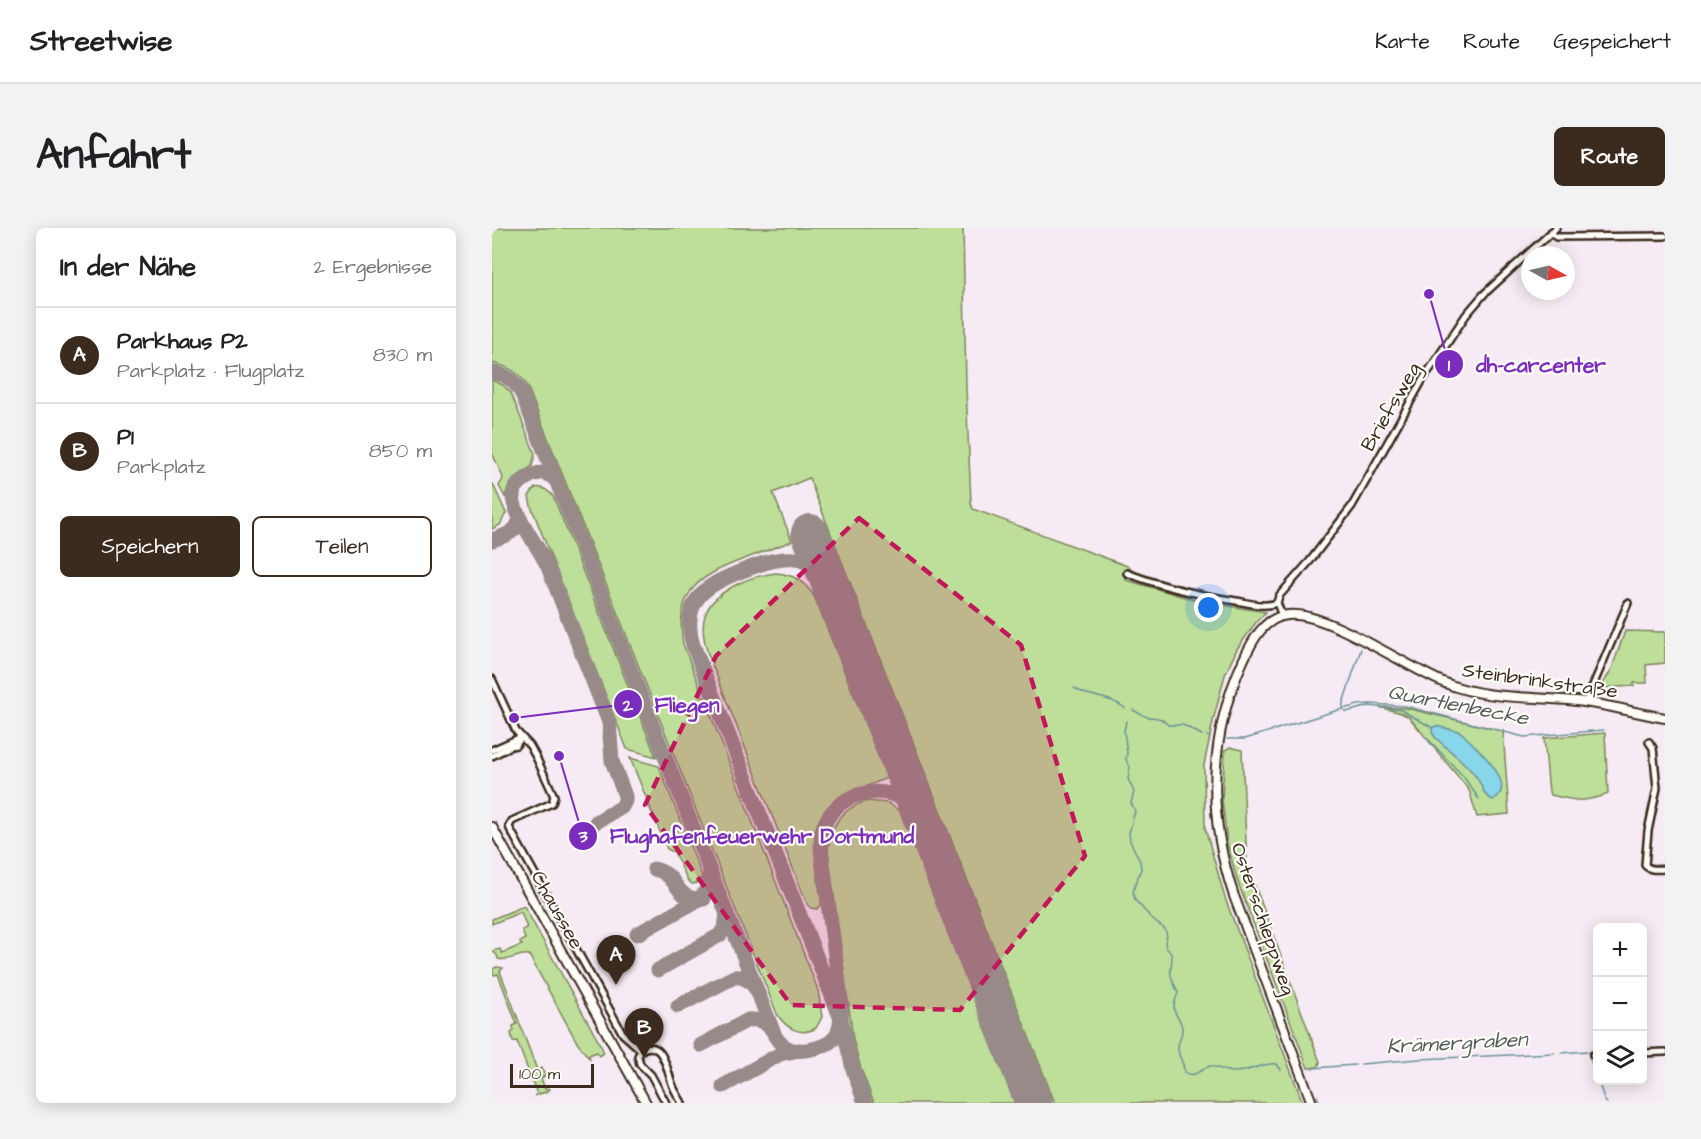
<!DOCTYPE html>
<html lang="de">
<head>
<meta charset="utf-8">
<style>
	:root { --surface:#fff; --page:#f2f2f2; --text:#202124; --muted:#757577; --line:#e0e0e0; --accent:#3b2a1e }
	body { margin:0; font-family:"Architects Daughter",sans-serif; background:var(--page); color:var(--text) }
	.controls { position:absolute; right:18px; bottom:18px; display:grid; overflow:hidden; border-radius:9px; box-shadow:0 3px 15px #0003 }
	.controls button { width:54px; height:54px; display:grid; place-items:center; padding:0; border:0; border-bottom:2px solid var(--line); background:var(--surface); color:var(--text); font:30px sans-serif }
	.compass { position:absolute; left:1029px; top:18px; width:54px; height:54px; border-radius:50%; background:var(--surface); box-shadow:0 3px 15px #0003; rotate:98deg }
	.scale { position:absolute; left:18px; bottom:15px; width:84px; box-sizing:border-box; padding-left:6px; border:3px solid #3b2a1e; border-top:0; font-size:16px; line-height:21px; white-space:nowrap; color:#3b2a1e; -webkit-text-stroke:4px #fdfcf7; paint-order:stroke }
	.you { position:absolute; left:717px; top:380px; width:21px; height:21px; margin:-15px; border:4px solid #fff; border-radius:50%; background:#1a73e8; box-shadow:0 0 0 9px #1a73e833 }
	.badge { display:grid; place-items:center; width:39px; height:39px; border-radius:50%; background:var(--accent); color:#fff; font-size:20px; font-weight:700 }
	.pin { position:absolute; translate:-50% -50px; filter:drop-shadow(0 2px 3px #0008) }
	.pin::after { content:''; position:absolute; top:32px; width:21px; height:18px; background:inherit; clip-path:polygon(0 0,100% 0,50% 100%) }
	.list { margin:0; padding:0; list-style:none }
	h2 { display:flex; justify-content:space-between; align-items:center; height:78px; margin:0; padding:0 24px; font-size:26px }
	h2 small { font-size:20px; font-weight:400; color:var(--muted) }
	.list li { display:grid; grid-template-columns:39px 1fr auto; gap:18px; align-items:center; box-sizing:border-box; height:96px; padding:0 24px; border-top:2px solid var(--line) }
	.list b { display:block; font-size:22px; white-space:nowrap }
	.list p { margin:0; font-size:20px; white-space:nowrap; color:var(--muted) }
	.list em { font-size:20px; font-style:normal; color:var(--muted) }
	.actions { display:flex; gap:12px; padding:18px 24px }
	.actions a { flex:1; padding:14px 0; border:2px solid var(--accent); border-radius:9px; text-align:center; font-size:21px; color:var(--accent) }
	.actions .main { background:var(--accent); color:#fff }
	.icon { flex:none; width:33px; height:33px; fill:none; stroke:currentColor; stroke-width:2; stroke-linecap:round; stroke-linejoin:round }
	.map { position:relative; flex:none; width:1173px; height:875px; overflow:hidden; border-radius:9px }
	header { display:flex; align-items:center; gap:36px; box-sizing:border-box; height:84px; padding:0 30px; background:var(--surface); border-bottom:2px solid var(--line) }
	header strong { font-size:28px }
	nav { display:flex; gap:33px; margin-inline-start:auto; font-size:21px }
	.intro { display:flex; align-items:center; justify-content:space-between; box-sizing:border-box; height:144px; padding:0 36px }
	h1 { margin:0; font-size:42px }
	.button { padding:15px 27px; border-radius:9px; background:var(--accent); color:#fff; font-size:21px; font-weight:700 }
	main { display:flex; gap:36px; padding:0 36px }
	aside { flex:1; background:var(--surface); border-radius:9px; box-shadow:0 3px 15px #0003 }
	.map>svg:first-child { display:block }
	.green { fill:#bddf99; stroke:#7c845c; stroke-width:1.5 }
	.water { fill:#89d5e9; stroke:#6a9198; stroke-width:1.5 }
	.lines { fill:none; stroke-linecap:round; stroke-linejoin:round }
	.stream { stroke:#6a9198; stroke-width:1.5 }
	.taxiway { stroke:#988a89; stroke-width:15 }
	.runway { stroke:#988a89; stroke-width:38 }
	.street-casing { stroke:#3b2a1e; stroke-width:10 }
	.secondary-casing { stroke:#3b2a1e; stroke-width:12 }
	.street { stroke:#fdfcf7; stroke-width:5 }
	.secondary { stroke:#fdfcf7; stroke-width:8 }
	.marked { fill:#c2185b; fill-opacity:0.2; stroke:#c2185b; stroke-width:4.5; stroke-dasharray:12 8; stroke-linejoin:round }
	.labels { text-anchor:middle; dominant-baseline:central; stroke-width:4.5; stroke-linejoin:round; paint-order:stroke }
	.street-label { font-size:20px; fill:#3b2a1e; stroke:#fdfcf7 }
	.water-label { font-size:21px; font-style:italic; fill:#525d5b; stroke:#fdfcf7 }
	.leader { fill:none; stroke:#7b2cbf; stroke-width:2 }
	.callout-dot { fill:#7b2cbf; stroke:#fdfcf7; stroke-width:2 }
	.mark-label { font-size:18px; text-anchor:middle; font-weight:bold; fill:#fff }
	.callout-label { font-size:21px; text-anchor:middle; font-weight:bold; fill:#7b2cbf; stroke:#fdfcf7; stroke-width:4.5; stroke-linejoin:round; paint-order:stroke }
</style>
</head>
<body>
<header>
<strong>Streetwise</strong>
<nav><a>Karte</a><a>Route</a><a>Gespeichert</a></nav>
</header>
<div class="intro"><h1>Anfahrt</h1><a class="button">Route</a></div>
<main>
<aside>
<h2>In der Nähe<small>2 Ergebnisse</small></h2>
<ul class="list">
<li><span class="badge">A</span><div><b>Parkhaus P2</b><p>Parkplatz · Flugplatz</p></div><em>830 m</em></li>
<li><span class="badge">B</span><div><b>P1</b><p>Parkplatz</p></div><em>850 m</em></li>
</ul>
<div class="actions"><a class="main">Speichern</a><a>Teilen</a></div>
</aside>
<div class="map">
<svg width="1173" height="875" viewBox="0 0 1173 875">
	<rect width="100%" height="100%" fill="#f6ebf4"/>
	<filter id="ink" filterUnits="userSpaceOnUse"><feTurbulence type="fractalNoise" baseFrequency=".0167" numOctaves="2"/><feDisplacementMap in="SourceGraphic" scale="12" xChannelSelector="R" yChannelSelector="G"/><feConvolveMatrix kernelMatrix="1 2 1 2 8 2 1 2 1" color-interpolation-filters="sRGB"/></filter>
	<g filter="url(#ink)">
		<!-- green -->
		<g class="green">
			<path d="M0,0H471L474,159L479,275L481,281L638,339L634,352L706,373L774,384L765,393L745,421L733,447L722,489L712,537L713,600L733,670L811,875H563L317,250L281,265L300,313C284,319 268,325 252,331C207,348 182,363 191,416L326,762L330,789L324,800C308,809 294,800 285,786L36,160C29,145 16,138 0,135Z"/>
			<path d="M0,152L11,157L19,165L43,226L40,238L21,252L15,262L13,269L7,258L11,251L10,247L0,225Z"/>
			<path d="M0,254L14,285L8,297L0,301Z"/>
			<path d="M43,260C52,258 58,264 62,270L164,529L135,521L39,278L37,268Z"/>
			<path d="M284,345C301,346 312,353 322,368L395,550C381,556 365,561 351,569C313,592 326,635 330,672L329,677L325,681L319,680L315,676L216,426C206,395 210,376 240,359C253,351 268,347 284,345Z"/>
			<path d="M1133,403L1173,404V435L1154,437L1155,455H1142V458L1109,460L1120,440Z"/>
			<path d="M887,479L914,480L1011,503L1017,586L985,589L977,562L917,489L909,485Z"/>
			<path d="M1113,505L1116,566C1091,575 1085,573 1059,567L1057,564L1052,510Z"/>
			<path d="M738,519L750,522L755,636L828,834L826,839L816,840L745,652L735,615L730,571L733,522Z"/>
			<path d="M138,530L167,538L210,648C209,653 206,656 200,656L196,653L182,624L175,621Z"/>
			<path d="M375,573L396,575L408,583L523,875H382L369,841L361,811L336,622C338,596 351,580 375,573Z"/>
			<path d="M32,678L109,818L112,825L107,828L105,824L97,827L98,831L86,816L37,727C25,725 20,734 6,731L5,727L0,723L8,721L10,725L30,717L28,714L33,711L30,702L35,700L29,684L0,696V691Z"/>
			<path d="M5,739L11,740L8,743L45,842L50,840L53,848L49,850L53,861L57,860L58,861L56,863L42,868L45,866L25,813L21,814L19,805L22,803L21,798L25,796L6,746L2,747L0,741Z"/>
		</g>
		<!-- water -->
		<path class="water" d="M944,498L966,503L970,505C981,517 1029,557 1001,572C990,568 991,558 985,550C974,534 956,522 943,509C940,505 939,503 941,499Z"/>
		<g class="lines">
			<!-- stream -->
			<g class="stream">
				<path d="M869,421L851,475V481L854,484L877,478L909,482L941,500"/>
				<path d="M582,460C586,462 591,465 595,466C609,470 621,471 633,480"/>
				<path d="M641,482C645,484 651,488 656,489C666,490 669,489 676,497H691L710,507"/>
				<path d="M634,493L632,503L635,525L634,532L638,539L636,551L642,564L639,575L643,583L637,605L638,613L648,633L649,641L641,663L643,672L662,693L673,701L675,708L673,714L674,720C685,728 677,736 679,747C680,754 684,758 686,765C675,790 690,785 690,802C690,809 685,815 686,821C686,831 693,833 692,844C702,851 708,842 718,838C726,839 733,844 742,844C757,844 772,834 785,836L789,842"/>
				<path d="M715,508L718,509"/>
				<path d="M934,509L971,548L987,571"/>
				<path d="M735,511H753L843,483L866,477L877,476L913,478L1032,509L1112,502"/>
				<path d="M1069,825L1095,823"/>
				<path d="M1099,833L1113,873L1115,875"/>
				<path d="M869,836L927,831L1062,825"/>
				<path d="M821,840L863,837"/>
				<path d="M825,868L828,875"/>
			</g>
			<!-- taxiway -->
			<g class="taxiway">
				<path d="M0,144C16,147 24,154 31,168L283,808C287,815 293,820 301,822C314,824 337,819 344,808C350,799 349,786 350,775"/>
				<path d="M64,252C60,249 57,246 52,245C40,244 21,256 21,268C21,286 48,321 56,339L117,494L120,533L133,568V573L130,579L104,594"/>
				<path d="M0,312C13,308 27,304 28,288"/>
				<path d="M341,363C318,319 289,328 250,343C214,357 188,372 201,417L349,791L361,841L373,875"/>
				<path d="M162,641C188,646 181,674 212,671"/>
				<path d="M145,706L208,671L216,659L218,645"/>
				<path d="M166,742L228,707L233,699L235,686"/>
				<path d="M186,778L242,749C251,748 258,752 263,760"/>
				<path d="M350,779L330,631C329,622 328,612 330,603C340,567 386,553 415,574C421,579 426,586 431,592"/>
				<path d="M209,817L256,792C267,791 274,794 281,803"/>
				<path d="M231,858L288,826L307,822"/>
			</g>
			<!-- runway -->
			<path class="runway" d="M318,305L542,875"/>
			<defs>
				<g id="street">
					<path d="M1059,4L1064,9L1173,8"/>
					<path d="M635,345C670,359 707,367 744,373C757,375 772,380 785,375"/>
					<path d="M790,388L785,375L787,368L818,333L860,278L930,153L974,87L992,66L1064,0"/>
					<path d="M0,451L24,503L38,518L44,529L62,568L60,575L20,593L17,598L18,601L131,806L149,822"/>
					<path d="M1094,474L1136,375"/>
					<path d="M1157,514L1161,520L1165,560L1156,603L1153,637C1158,643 1166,641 1173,641"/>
					<path d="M0,522L27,510"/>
					<path d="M0,528L19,518L24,517L29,510"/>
					<path d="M149,822C172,809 175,845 181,858C183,864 187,869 190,875"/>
					<path d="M149,822L146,828L148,836L159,847L174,875"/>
					<path d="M1150,825L1173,824"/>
					<path d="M1101,827H1106"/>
				</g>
				<g id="secondary">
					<path d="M0,599L154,875"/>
					<path d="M820,875L742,668C715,588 716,510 751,433C760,413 772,389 796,387C833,382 915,440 953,455C995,472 1040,468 1084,473C1114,476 1143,485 1173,490"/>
				</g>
			</defs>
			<!-- street casing -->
			<use href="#street" class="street-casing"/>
			<!-- secondary casing -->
			<use href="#secondary" class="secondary-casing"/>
			<!-- street -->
			<use href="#street" class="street"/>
			<!-- secondary -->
			<use href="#secondary" class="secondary"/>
		</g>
	</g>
	<!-- marked area -->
	<path class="marked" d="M367,290L529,417L593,628L468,782L299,777L153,577L224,428Z"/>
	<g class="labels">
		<!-- street labels -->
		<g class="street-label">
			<text transform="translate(899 179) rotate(-60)">Briefsweg</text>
			<text transform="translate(1048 453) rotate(8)">Steinbrinkstraße</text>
			<text transform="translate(65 682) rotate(61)">Chaussee</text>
			<text transform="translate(771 691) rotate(71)">Osterschleppweg</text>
		</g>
		<!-- water labels -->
		<g class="water-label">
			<text transform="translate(966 477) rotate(11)">Quartlenbecke</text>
			<text transform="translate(965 815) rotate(-3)">Krämergraben</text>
		</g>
	</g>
	<!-- callouts -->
	<path class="leader" d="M937 66L957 136M22 490L136 476M67 528L91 608"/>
	<g class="callout-dot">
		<circle cx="937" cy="66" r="6"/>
		<circle cx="22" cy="490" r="6"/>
		<circle cx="67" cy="528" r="6"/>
		<circle cx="957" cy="136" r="15"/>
		<circle cx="136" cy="476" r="15"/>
		<circle cx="91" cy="608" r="15"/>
	</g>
	<g class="mark-label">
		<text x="957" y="143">1</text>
		<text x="136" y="483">2</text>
		<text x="91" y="614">3</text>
	</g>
	<g class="callout-label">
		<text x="1049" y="144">dh-carcenter</text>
		<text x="195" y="484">Fliegen</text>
		<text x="270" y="615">Flughafenfeuerwehr Dortmund</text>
	</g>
</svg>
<div class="controls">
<button>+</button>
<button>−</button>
<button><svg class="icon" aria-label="layers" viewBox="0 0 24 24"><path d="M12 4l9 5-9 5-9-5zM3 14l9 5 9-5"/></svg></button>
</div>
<svg class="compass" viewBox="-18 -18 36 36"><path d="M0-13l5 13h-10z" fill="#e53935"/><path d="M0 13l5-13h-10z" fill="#757577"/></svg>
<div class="scale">100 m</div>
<div class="you"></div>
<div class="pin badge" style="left:124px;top:757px">A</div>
<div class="pin badge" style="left:152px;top:830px">B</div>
</div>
</main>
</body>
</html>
